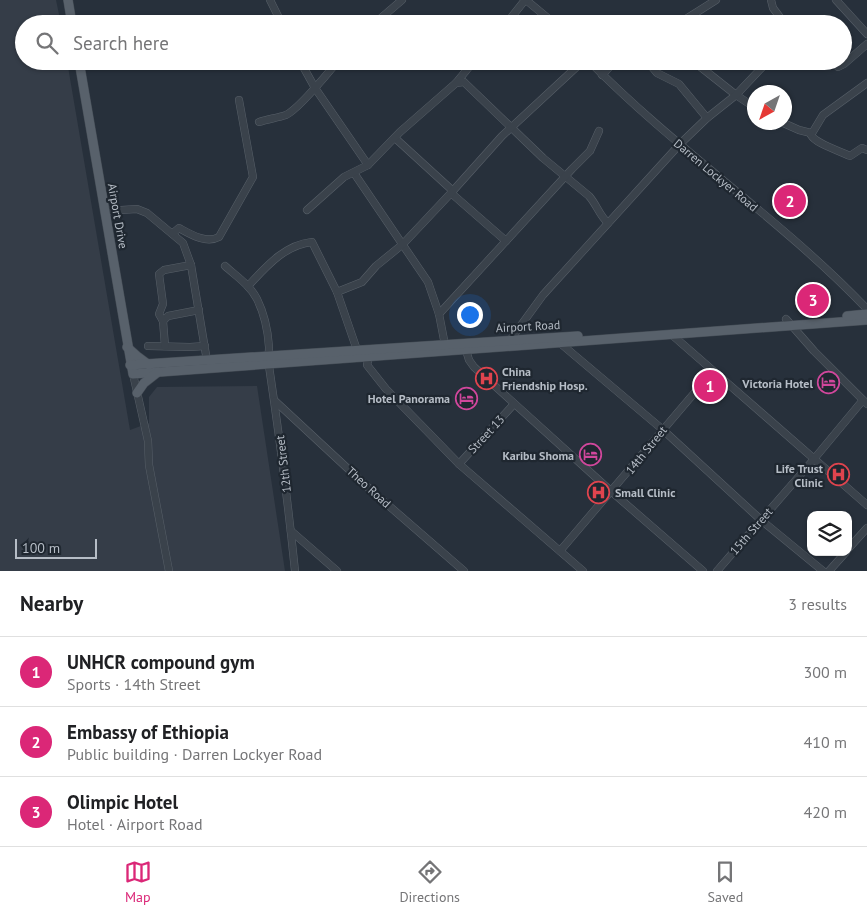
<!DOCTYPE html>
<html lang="en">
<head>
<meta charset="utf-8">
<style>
	:root { --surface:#fff; --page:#f6f6f6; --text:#202124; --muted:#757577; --line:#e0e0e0; --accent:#db2777 }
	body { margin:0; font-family:"PT Sans",sans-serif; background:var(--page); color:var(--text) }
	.controls { position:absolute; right:15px; bottom:15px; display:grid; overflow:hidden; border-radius:10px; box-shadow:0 1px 4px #0004 }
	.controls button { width:45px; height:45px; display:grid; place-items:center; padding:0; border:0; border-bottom:1px solid var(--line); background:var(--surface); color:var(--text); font:25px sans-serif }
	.compass { position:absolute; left:747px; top:85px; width:45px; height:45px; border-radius:50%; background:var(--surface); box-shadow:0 1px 4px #0004; rotate:220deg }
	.scale { position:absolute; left:15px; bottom:12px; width:82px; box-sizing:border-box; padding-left:5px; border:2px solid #b6bdc6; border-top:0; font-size:14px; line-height:18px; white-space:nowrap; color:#b6bdc6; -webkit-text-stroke:4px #1f2730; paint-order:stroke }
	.you { position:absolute; left:469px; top:314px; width:18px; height:18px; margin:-12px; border:4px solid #fff; border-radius:50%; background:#1a73e8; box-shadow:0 0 0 8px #1a73e833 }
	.badge { display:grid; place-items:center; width:32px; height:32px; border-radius:50%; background:var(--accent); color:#fff; font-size:16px; font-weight:700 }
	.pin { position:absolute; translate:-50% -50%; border:2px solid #fff; box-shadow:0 1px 5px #0006 }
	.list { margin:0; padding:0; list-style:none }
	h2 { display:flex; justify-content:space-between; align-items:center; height:65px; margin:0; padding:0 20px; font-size:21px }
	h2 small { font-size:16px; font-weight:400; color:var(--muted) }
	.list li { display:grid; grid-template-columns:32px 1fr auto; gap:15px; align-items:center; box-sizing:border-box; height:70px; padding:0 20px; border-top:1px solid var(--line) }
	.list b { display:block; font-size:19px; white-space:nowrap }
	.list p { margin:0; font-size:16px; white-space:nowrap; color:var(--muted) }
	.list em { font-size:16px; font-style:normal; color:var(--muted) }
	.icon { flex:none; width:28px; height:28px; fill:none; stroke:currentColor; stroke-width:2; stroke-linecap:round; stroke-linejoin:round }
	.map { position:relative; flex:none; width:867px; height:571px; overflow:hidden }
	.search { position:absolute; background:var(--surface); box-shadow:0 1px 4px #0004; left:15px; right:15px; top:15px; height:55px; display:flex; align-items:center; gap:12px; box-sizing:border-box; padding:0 18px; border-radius:28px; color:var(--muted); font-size:19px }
	.sheet { height:275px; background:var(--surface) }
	nav { display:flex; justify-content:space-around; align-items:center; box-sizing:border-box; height:70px; border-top:1px solid var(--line); background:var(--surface); font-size:14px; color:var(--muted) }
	nav a { display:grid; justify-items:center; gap:2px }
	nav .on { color:var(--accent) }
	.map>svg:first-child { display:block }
	.airport { fill:#353d48 }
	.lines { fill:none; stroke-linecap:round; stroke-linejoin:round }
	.minor-casing { stroke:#586069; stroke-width:8 }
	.major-casing { stroke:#434b54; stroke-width:10 }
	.minor { stroke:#3a424b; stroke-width:7 }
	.major { stroke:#58616b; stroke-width:9 }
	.labels { text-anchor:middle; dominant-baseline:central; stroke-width:4.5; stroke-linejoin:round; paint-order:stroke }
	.street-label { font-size:12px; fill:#b6bdc6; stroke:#1f2730 }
	.poi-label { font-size:12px; font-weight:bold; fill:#b6bdc6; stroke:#1f2730; text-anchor:end }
</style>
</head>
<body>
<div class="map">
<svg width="867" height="571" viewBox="0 0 867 571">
	<rect width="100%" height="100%" fill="#27303b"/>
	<!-- airport -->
	<path class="airport" d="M0,0H56L61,24H24V61H67L130,430L149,423V397L157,387L257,386L285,571H0Z"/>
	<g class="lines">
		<defs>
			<g id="minor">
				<path d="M270,0L282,24"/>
				<path d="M526,0L555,24"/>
				<path d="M771,0L773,8L785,24"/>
				<path d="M836,0L867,34"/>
				<path d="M374,24L402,0"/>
				<path d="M506,24L525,0"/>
				<path d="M678,24L716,0"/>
				<path d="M300,61L315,88L368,165"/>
				<path d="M589,61C676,150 781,219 867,309"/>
				<path d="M647,61L657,73L679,84L707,118"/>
				<path d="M693,61L736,95L754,107"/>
				<path d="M831,61L838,67L844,64L867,44"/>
				<path d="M602,75L615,61"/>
				<path d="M456,83L474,61"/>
				<path d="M867,83L823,115L811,135C816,144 840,151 850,156L862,148L867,150"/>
				<path d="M259,122C268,119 277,118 286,115C300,108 327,74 338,61"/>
				<path d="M781,122L799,130L811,133"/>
				<path d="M395,138L453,191"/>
				<path d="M354,173L428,282L439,314L445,345"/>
				<path d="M451,193L506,241"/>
				<path d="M307,210L344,177L368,165L400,132L456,83L464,82L466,84L543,158L589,196C597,205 599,215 608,223"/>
				<path d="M105,211L137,209L147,213L183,243L191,265L207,361"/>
				<path d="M173,233L179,228C190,234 206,244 219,237L253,177L239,100"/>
				<path d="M225,266C236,276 250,285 257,299C264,313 268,332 269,347C269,353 268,360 269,366C279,434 288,502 295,571"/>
				<path d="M248,286C266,267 284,245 312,242L337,292L357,350"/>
				<path d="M337,292L362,282L376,266L403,244L451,193L502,136L583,61"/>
				<path d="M439,314L572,169L590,151L599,131"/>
				<path d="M786,319L814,351L867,404"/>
				<path d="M163,321L168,316L199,310"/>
				<path d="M671,334L867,505"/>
				<path d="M511,339L543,295L680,144L707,118L736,95L768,61"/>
				<path d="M559,339L560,343L662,429L761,520L823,571"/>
				<path d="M148,346L190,347L205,346"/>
				<path d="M165,346L163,321L159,314L163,304L159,274L164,270L191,265"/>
				<path d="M466,350L469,360L474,367L612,492L703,571"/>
				<path d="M369,357L367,365L386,389L459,464L583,571"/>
				<path d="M133,374L148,441L149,465L169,571"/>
				<path d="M275,401L373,492L464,571"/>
				<path d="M459,464L514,404"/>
				<path d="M291,531L337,571"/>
				<path d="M848,549L867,528"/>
				<path d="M560,551L713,371"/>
				<path d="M717,571L814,459L863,400"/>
				<path d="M829,571L846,552"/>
			</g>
			<g id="major">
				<path d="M68,0L72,24"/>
				<path d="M79,61L133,374L867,320"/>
				<path d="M847,316L867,314"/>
				<path d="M127,347L137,356L149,365"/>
				<path d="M130,365L578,336"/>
				<path d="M137,393L144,383L158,372"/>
			</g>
		</defs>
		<!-- minor casing -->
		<use href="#minor" class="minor-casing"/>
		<!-- major casing -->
		<use href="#major" class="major-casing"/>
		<!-- minor -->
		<use href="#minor" class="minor"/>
		<!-- major -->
		<use href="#major" class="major"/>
	</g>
	<!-- icons -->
	<defs>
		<symbol id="hospital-ring" viewBox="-11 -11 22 22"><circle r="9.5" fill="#1f2730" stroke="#e0444e" stroke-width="1.5"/><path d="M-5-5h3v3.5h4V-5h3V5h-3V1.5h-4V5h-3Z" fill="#e0444e"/></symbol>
		<symbol id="hotel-ring" viewBox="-11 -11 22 22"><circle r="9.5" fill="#1f2730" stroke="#d1479c" stroke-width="1.5"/><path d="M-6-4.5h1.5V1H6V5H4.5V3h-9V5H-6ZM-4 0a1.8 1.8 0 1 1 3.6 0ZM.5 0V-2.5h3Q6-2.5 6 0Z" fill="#d1479c"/></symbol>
	</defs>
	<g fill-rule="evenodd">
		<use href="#hospital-ring" x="474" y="366" width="25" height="25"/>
		<use href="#hotel-ring" x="816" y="370" width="25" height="25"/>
		<use href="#hotel-ring" x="454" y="386" width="25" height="25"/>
		<use href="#hotel-ring" x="578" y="442" width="25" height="25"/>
		<use href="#hospital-ring" x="826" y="462" width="25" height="25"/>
		<use href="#hospital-ring" x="586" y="480" width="25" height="25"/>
	</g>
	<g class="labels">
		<!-- street labels -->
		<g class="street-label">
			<text transform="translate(716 175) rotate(40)">Darren Lockyer Road</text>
			<text transform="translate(118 216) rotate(80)">Airport Drive</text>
			<text transform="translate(528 326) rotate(-3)">Airport Road</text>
			<text transform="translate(486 434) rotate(-47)">Street 13</text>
			<text transform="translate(646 450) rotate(-51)">14th Street</text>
			<text transform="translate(283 464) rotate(-97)">12th Street</text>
			<text transform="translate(369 487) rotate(42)">Theo Road</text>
			<text transform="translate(751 531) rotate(-49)">15th Street</text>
		</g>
		<!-- poi labels -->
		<g class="poi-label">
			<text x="502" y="371" text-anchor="start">China<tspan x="502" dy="14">Friendship Hosp.</tspan></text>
			<text x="813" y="383">Victoria Hotel</text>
			<text x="450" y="398">Hotel Panorama</text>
			<text x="574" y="455">Karibu Shoma</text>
			<text x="823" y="468">Life Trust<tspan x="823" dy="14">Clinic</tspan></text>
			<text x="615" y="492" text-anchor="start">Small Clinic</text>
		</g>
	</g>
</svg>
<div class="controls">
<button><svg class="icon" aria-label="layers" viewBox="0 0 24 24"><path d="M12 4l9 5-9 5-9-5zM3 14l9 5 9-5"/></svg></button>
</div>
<svg class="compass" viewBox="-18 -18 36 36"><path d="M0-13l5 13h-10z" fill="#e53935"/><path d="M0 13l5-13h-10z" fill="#757577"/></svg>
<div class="scale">100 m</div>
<div class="you"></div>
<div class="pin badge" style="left:710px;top:386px">1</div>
<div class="pin badge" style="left:790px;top:201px">2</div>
<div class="pin badge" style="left:813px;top:300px">3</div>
<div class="search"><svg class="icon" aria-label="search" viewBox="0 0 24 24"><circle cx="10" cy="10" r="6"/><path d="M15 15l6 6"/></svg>Search here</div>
</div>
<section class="sheet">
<h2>Nearby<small>3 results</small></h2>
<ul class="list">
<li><span class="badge">1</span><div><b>UNHCR compound gym</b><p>Sports · 14th Street</p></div><em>300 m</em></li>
<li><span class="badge">2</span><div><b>Embassy of Ethiopia</b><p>Public building · Darren Lockyer Road</p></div><em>410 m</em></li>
<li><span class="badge">3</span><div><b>Olimpic Hotel</b><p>Hotel · Airport Road</p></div><em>420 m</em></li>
</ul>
</section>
<nav>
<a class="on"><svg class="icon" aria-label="map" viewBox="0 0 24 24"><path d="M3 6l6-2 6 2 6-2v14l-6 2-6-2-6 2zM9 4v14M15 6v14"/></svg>Map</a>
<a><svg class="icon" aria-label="directions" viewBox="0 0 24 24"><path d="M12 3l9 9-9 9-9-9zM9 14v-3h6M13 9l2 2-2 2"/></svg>Directions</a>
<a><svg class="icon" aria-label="saved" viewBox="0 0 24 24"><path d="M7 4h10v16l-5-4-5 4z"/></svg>Saved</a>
</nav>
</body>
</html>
